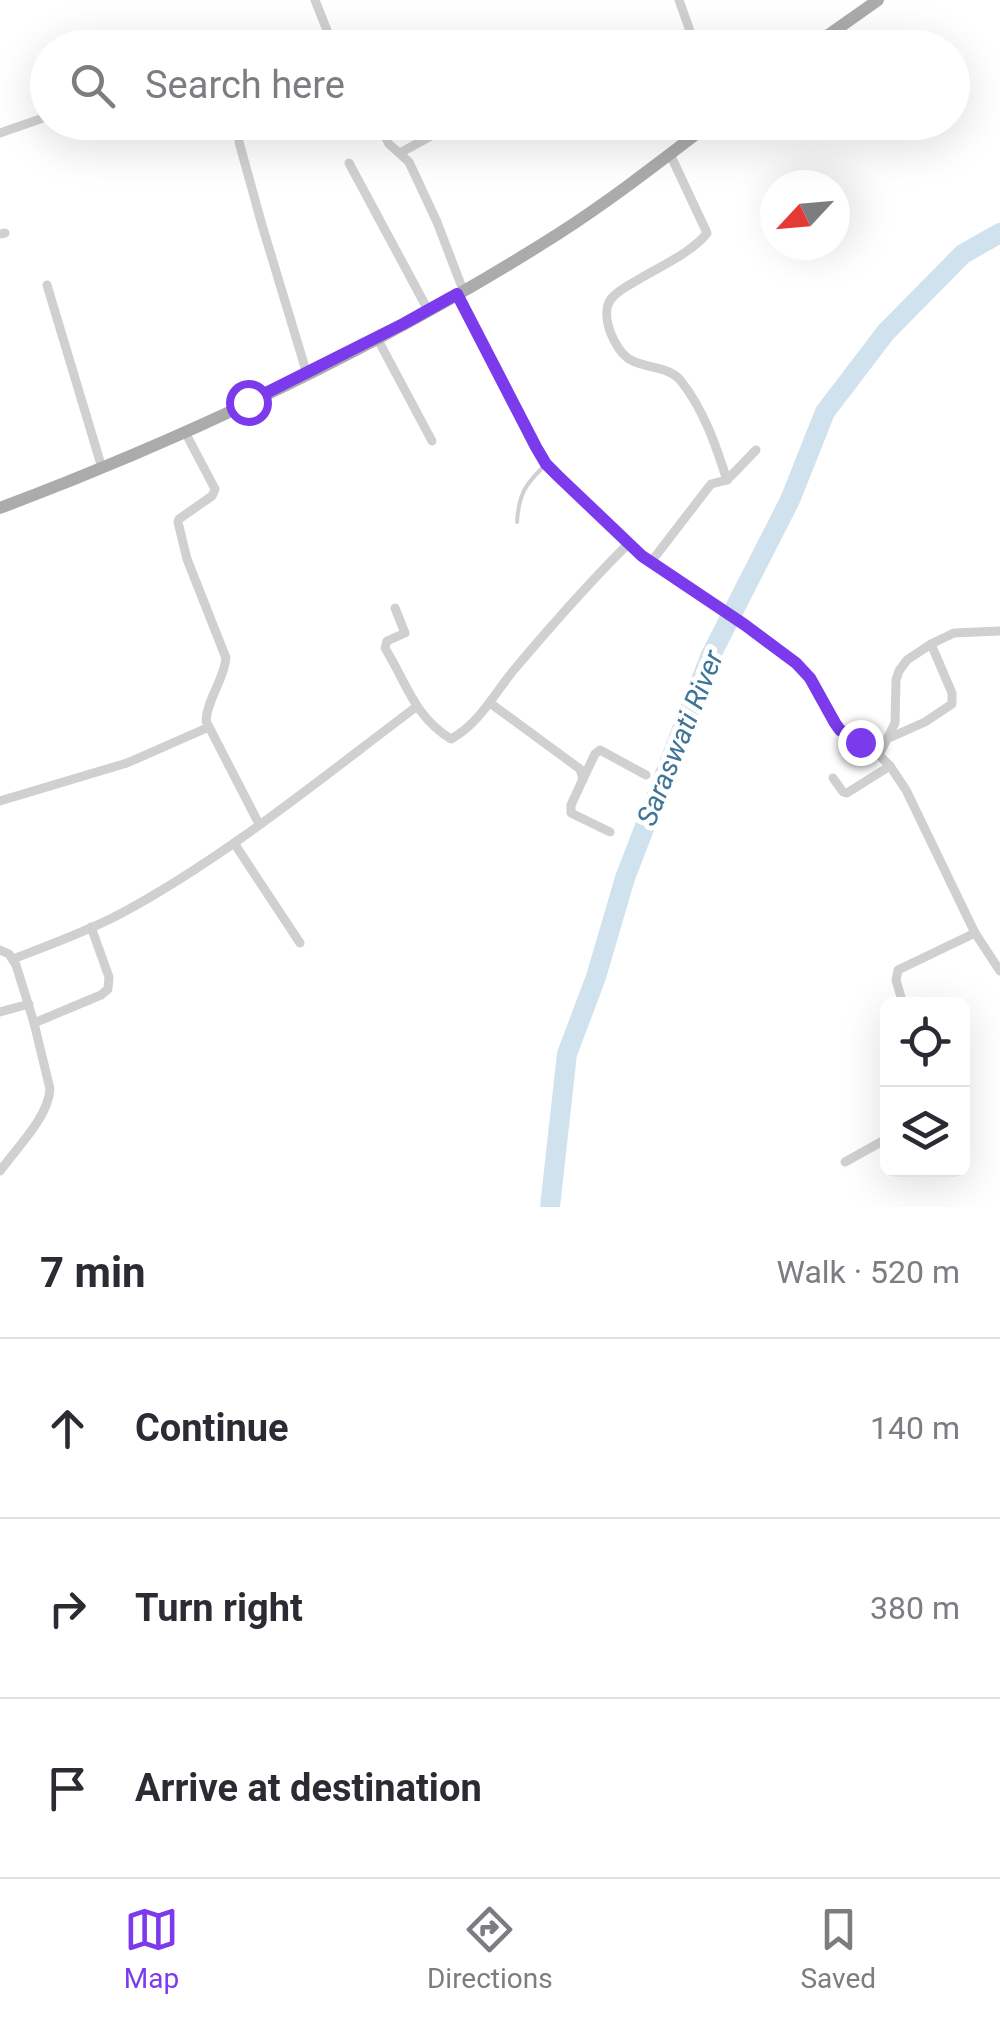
<!DOCTYPE html>
<html lang="en">
<head>
<meta charset="utf-8">
<style>
	:root { --surface:#fff; --page:#f2f2f3; --text:#2b2b33; --muted:#7c7c81; --line:#e1e1e2; --accent:#7c3aed }
	body { margin:0; font-family:Roboto,sans-serif; background:var(--page); color:var(--text) }
	.controls { position:absolute; right:30px; bottom:30px; display:grid; overflow:hidden; border-radius:15px; box-shadow:0 10px 40px #0002 }
	.controls button { width:90px; height:90px; display:grid; place-items:center; padding:0; border:0; border-bottom:2px solid var(--line); background:var(--surface); color:var(--text); font:50px sans-serif }
	.compass { position:absolute; left:760px; top:170px; width:90px; height:90px; border-radius:50%; background:var(--surface); box-shadow:0 10px 40px #0002; rotate:244deg }
	.stop { position:absolute; width:30px; height:30px; margin:-22px; border:8px solid #7c3aed; border-radius:50%; background:#fff }
	.stop.end { background:#7c3aed; border-color:#fff; box-shadow:0 2px 10px #0008 }
	.list { margin:0; padding:0; list-style:none }
	h2 { display:flex; justify-content:space-between; align-items:center; height:130px; margin:0; padding:0 40px; font-size:42px }
	h2 small { font-size:32px; font-weight:400; color:var(--muted) }
	.list li { display:grid; grid-template-columns:65px 1fr auto; gap:30px; align-items:center; box-sizing:border-box; height:180px; padding:0 40px; border-top:2px solid var(--line) }
	.list b { display:block; font-size:38px; white-space:nowrap }
	.list em { font-size:32px; font-style:normal; color:var(--muted) }
	.icon { flex:none; width:55px; height:55px; fill:none; stroke:currentColor; stroke-width:2; stroke-linecap:round; stroke-linejoin:round }
	.map { position:relative; flex:none; width:1000px; height:1207px; overflow:hidden }
	.search { position:absolute; background:var(--surface); box-shadow:0 10px 40px #0002; left:30px; right:30px; top:30px; height:110px; display:flex; align-items:center; gap:25px; box-sizing:border-box; padding:0 35px; border-radius:55px; color:var(--muted); font-size:38px }
	.sheet { height:670px; background:var(--surface) }
	nav { display:flex; justify-content:space-around; align-items:center; box-sizing:border-box; height:140px; border-top:2px solid var(--line); background:var(--surface); font-size:28px; color:var(--muted) }
	nav a { display:grid; justify-items:center; gap:5px }
	nav .on { color:var(--accent) }
	.map>svg:first-child { display:block }
	.lines { fill:none; stroke-linecap:round; stroke-linejoin:round }
	.river { stroke:#cfe2ee; stroke-width:20 }
	.service { stroke:#d0d0d0; stroke-width:4 }
	.minor { stroke:#d0d0d0; stroke-width:9 }
	.primary { stroke:#ababab; stroke-width:12 }
	.route { stroke:#7c3aed; stroke-width:12 }
	.labels { text-anchor:middle; dominant-baseline:central; stroke-width:10; stroke-linejoin:round; paint-order:stroke }
	.water-label { font-size:28px; font-style:italic; fill:#3f7597; stroke:#fff }
</style>
</head>
<body>
<div class="map">
<svg width="1000" height="1207" viewBox="0 0 1000 1207">
	<rect width="100%" height="100%" fill="#fff"/>
	<g class="lines">
		<!-- river -->
		<path class="river" d="M550,1207L567,1054L596,977L625,878L710,657L790,500L825,412L886,332L963,254L1000,233"/>
		<!-- service -->
		<path class="service" d="M517,522C519,492 526,484 546,464"/>
		<!-- minor -->
		<g class="minor">
			<path d="M315,0L334,48"/>
			<path d="M679,0L696,48"/>
			<path d="M378,122L389,144L409,162L437,222L463,290"/>
			<path d="M0,133L46,117L41,92"/>
			<path d="M239,142L262,225L307,374"/>
			<path d="M400,153L456,122"/>
			<path d="M670,154L707,233C693,252 657,268 636,281C627,286 617,291 611,299C599,315 615,352 631,360C647,369 669,366 681,381C704,410 716,446 727,480"/>
			<path d="M349,163L428,310"/>
			<path d="M0,234L5,233"/>
			<path d="M47,285L102,468"/>
			<path d="M457,294L537,447L546,464L558,476L643,556L745,625L796,663L810,678L827,711L840,730L879,755L890,766L906,790L975,933L1000,971"/>
			<path d="M377,338L432,441"/>
			<path d="M185,432L215,489L212,496L179,519L178,522L187,559L226,658C224,680 207,699 206,721L259,824"/>
			<path d="M651,562L711,484L727,480L756,450"/>
			<path d="M395,608L405,633L387,641L385,648C407,684 414,716 451,739C479,724 494,694 513,671C550,627 588,584 628,544"/>
			<path d="M490,703L580,769L583,779L571,805V813L610,832"/>
			<path d="M889,738L925,722L952,704V693L931,644"/>
			<path d="M879,755L895,723L896,680L899,671L907,660L931,644L954,633L1000,631"/>
			<path d="M833,778L843,792L847,793L890,766"/>
			<path d="M583,779L595,754L600,750L646,775"/>
			<path d="M0,801L127,763L209,727"/>
			<path d="M234,843L300,943"/>
			<path d="M0,950L9,954L16,965L34,1023L50,1089C49,1116 16,1149 0,1171"/>
			<path d="M13,959C49,945 86,932 120,914C226,857 320,779 416,707"/>
			<path d="M903,1004L896,980L898,970L975,933"/>
			<path d="M0,1012L29,1004"/>
			<path d="M34,1023L101,995L108,989L109,977L91,927"/>
			<path d="M845,1162L888,1138"/>
		</g>
		<!-- primary -->
		<g class="primary">
			<path d="M810,48L878,0"/>
			<path d="M0,508C193,435 383,345 558,234C611,200 661,161 712,122"/>
		</g>
	</g>
	<g class="lines">
		<!-- route -->
		<path class="route" d="M248,402L403,324L457,294L536,447L546,464L558,476L642,556L745,625L796,663L810,678L835,723L840,730L860,742"/>
	</g>
	<g class="labels">
		<!-- water labels -->
		<g class="water-label">
			<text transform="translate(680 738) rotate(-68)">Saraswati River</text>
		</g>
	</g>
</svg>
<div class="controls">
<button><svg class="icon" aria-label="locate" viewBox="0 0 24 24"><circle cx="12" cy="12" r="6"/><path d="M12 2v4M12 18v4M2 12h4M18 12h4"/></svg></button>
<button><svg class="icon" aria-label="layers" viewBox="0 0 24 24"><path d="M12 4l9 5-9 5-9-5zM3 14l9 5 9-5"/></svg></button>
</div>
<svg class="compass" viewBox="-18 -18 36 36"><path d="M0-13l5 13h-10z" fill="#e53935"/><path d="M0 13l5-13h-10z" fill="#7c7c81"/></svg>
<div class="stop" style="left:248px;top:402px"></div>
<div class="stop end" style="left:860px;top:742px"></div>
<div class="search"><svg class="icon" aria-label="search" viewBox="0 0 24 24"><circle cx="10" cy="10" r="6"/><path d="M15 15l6 6"/></svg>Search here</div>
</div>
<section class="sheet">
<h2>7 min<small>Walk · 520 m</small></h2>
<ul class="list">
<li><svg class="icon" aria-label="ahead" viewBox="0 0 24 24"><path d="M12 20V5M6 11l6-6 6 6"/></svg><div><b>Continue</b></div><em>140 m</em></li>
<li><svg class="icon" aria-label="right" viewBox="0 0 24 24"><path d="M7 20v-9h11M14 6l5 5-5 5"/></svg><div><b>Turn right</b></div><em>380 m</em></li>
<li><svg class="icon" aria-label="arrive" viewBox="0 0 24 24"><path d="M6 21V4h12l-3 4 3 4H6"/></svg><div><b>Arrive at destination</b></div></li>
</ul>
</section>
<nav>
<a class="on"><svg class="icon" aria-label="map" viewBox="0 0 24 24"><path d="M3 6l6-2 6 2 6-2v14l-6 2-6-2-6 2zM9 4v14M15 6v14"/></svg>Map</a>
<a><svg class="icon" aria-label="directions" viewBox="0 0 24 24"><path d="M12 3l9 9-9 9-9-9zM9 14v-3h6M13 9l2 2-2 2"/></svg>Directions</a>
<a><svg class="icon" aria-label="saved" viewBox="0 0 24 24"><path d="M7 4h10v16l-5-4-5 4z"/></svg>Saved</a>
</nav>
</body>
</html>
